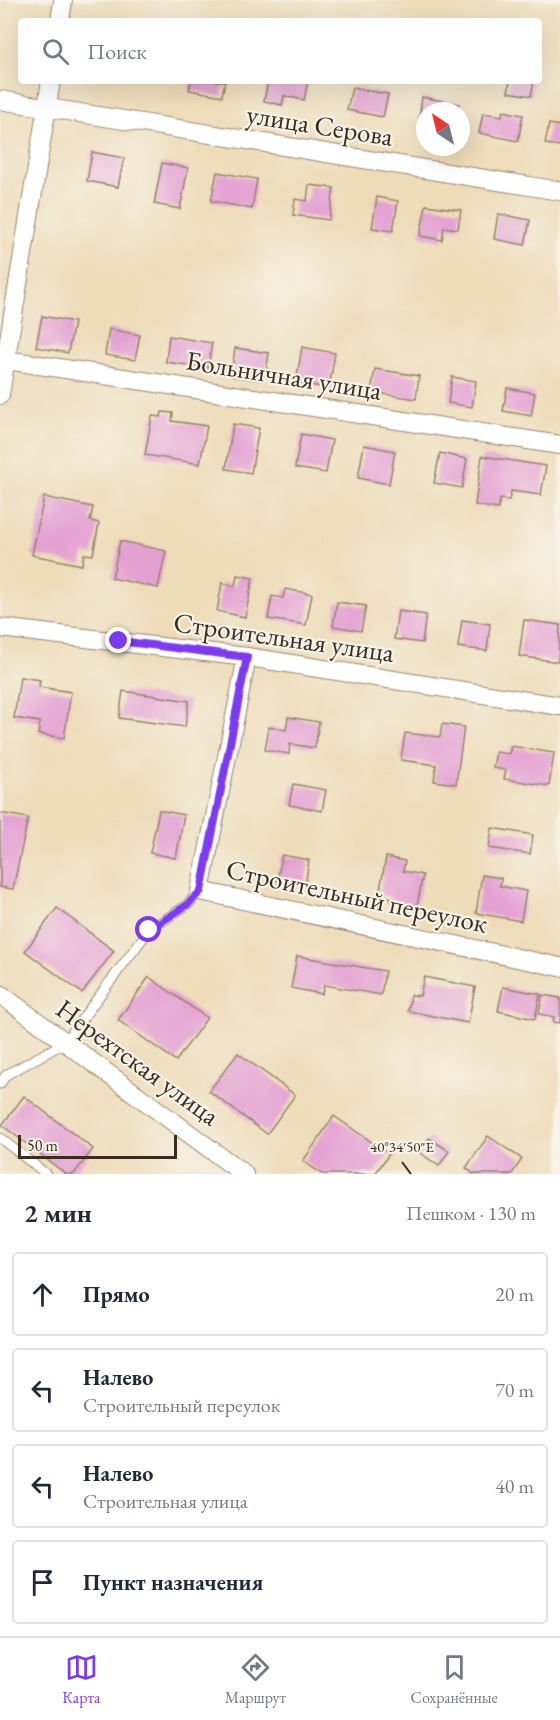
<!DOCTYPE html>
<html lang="ru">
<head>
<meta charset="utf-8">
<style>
	:root { --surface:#fff; --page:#f6f6f7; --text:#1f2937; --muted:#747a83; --line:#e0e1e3; --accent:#7c3aed }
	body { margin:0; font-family:"EB Garamond",serif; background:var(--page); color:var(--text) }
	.compass { position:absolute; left:416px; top:102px; width:54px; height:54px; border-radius:50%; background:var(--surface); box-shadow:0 6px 24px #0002; rotate:325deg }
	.scale { position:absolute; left:18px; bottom:15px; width:159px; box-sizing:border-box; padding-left:6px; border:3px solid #3b2a1e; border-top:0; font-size:16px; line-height:21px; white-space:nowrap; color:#3b2a1e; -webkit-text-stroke:4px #f7f3e8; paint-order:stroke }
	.stop { position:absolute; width:18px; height:18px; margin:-14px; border:4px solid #7c3aed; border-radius:50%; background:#fff }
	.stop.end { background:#7c3aed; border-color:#fff; box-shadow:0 2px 6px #0008 }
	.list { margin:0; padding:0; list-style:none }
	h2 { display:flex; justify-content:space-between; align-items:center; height:78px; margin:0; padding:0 24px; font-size:26px }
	h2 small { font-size:20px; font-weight:400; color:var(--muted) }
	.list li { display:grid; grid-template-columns:39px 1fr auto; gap:18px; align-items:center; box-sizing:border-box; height:84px; margin:0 12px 12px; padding:0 12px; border:2px solid var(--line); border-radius:6px }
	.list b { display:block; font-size:22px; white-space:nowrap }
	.list p { margin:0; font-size:20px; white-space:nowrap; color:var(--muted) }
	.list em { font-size:20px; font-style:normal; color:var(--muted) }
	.icon { flex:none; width:33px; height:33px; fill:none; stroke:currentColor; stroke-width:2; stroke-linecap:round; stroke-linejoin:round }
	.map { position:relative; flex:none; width:560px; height:1174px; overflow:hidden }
	.search { position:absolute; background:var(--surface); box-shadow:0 6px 24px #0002; left:18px; right:18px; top:18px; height:66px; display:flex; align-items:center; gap:15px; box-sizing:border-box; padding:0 21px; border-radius:6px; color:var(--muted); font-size:22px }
	.sheet { height:462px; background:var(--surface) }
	nav { display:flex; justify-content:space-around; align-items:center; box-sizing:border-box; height:84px; border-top:2px solid var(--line); background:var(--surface); font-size:16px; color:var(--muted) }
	nav a { display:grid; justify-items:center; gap:3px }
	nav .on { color:var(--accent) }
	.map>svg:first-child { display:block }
	.building { fill:#e4a2d3 }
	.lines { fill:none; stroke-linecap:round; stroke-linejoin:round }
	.lane-casing { stroke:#94836c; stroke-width:11 }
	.street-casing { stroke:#94836c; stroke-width:20 }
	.lane { stroke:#fff; stroke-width:9 }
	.street { stroke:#fff; stroke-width:18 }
	.route { stroke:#7c3aed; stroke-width:8 }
	.ticks { fill:none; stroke:#3b2a1e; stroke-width:2 }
	.labels { text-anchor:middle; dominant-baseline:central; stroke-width:4.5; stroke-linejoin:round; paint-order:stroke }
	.street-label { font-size:27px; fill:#3b2a1e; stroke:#f7f3e8 }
	.ticks-label { font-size:15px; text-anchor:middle; fill:#3b2a1e; stroke:#f7f3e8; stroke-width:4.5; stroke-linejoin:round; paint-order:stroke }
</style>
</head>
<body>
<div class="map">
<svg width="560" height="1174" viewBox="0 0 560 1174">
	<rect width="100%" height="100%" fill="#f7f3e8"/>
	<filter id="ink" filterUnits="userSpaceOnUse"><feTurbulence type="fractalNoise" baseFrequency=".0167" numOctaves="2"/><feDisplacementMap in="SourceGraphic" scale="12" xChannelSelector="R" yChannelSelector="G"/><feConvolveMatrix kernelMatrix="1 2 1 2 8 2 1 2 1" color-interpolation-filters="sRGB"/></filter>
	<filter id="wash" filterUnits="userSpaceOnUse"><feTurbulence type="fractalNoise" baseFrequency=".008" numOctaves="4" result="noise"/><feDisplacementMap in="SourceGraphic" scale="24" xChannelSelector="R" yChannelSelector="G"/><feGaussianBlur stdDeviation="1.35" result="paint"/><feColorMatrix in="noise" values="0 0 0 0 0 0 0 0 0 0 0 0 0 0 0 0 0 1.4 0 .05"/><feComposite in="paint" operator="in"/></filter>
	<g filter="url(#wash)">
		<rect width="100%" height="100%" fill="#eedcb9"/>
		<g id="blocks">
			<!-- building -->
			<g class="building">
				<path d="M191,81H225L222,96L189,90Z"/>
				<path d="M268,81H308L304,100L284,96L282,105L264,101Z"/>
				<path d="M510,81H534L531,96L508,92Z"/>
				<path d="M352,88L388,94L383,117L347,110Z"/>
				<path d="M422,97L459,104L457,111H425V122L419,121Z"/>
				<path d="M503,111L523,115L518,141L479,133L483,113L502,116Z"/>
				<path d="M549,124L560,126V146L545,144Z"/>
				<path d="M92,152L124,158L118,187L87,181Z"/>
				<path d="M162,163L188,168L180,209L154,204Z"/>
				<path d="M217,172L257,179L252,209L211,201Z"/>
				<path d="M309,185L334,188L329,220L293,215L295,199L307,201Z"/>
				<path d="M377,197L398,201L393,231L372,228Z"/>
				<path d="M426,205L461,210L458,229L444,227L442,240L420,236Z"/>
				<path d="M498,214L530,220L525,245L494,239Z"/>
				<path d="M42,316L74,322L68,353L36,347Z"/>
				<path d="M109,329L140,335L135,360L105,355Z"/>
				<path d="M169,336L212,343L208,368L166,362Z"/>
				<path d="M302,347L335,353L329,388L296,383Z"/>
				<path d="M235,348L269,353L266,373L260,372L259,380L231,376Z"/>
				<path d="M375,369L419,376L416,399L371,392Z"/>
				<path d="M452,377L476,381L472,407L448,403Z"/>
				<path d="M507,388L535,393L531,416L503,411Z"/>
				<path d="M162,412L173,413L172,421L207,426L200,464L145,455L152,416L161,417Z"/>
				<path d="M233,424L259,428L251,473L226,469Z"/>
				<path d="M301,434L332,440L326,473L295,468Z"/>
				<path d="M364,445L395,451L389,484L358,478Z"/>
				<path d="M440,453L467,459L462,488L434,483Z"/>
				<path d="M482,456L546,466L541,495L511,491L509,500L500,499L498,509L475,505Z"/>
				<path d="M44,497L93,507L90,521L99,523L93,555L84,554L82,565L32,555Z"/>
				<path d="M120,541L166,551L158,588L112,578Z"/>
				<path d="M237,575L253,578L245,617L217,611L222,583L235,586Z"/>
				<path d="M285,589L312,594L306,625L268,619L272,596L283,598Z"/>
				<path d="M337,602L366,606L361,631L333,626Z"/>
				<path d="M398,611L426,615L422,643L394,639Z"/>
				<path d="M462,620L490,624L487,651L458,647Z"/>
				<path d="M524,620L560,625L558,662L519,656Z"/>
				<path d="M20,677L40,680L39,687L71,692L64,738L38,734L40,722L14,718Z"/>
				<path d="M123,691L189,701L185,727L119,718Z"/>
				<path d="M288,717L319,722L315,748L290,744L289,754L265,750L269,727L286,730Z"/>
				<path d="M442,724L464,727L456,784L434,781L436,765L401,760L405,733L440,737Z"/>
				<path d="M511,746L554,753L549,786L504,779L506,770L493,768L496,752L509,754Z"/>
				<path d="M293,784L326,790L322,811L289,805Z"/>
				<path d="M159,810L184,815L176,858L150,853Z"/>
				<path d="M0,813L28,818L13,889L0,887Z"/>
				<path d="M492,828L533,835L530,854L489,848Z"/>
				<path d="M282,855L309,860L305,886L277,881Z"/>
				<path d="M386,857L405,861L403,871L423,875L417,906L391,901L392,898L379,895Z"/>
				<path d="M482,875L501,878L500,886L526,891L521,921L476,913Z"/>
				<path d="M57,908L114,951L82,993L25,951Z"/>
				<path d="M297,956L385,971L381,995L324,985L322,994L291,988Z"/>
				<path d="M149,977L207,1018L176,1061L118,1020Z"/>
				<path d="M424,977L475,987L468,1023L408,1011L411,995L420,996Z"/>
				<path d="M503,987L540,994L535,1019L498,1011Z"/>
				<path d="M542,995L560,998V1023L553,1022L554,1017L539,1014Z"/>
				<path d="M238,1053L295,1095L267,1134L209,1091Z"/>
				<path d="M24,1096L93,1149L74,1174H66L2,1125Z"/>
				<path d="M334,1116L389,1154L375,1174H322L303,1161Z"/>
				<path d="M488,1136L522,1159L512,1174H474L466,1168Z"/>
				<path d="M429,1138L449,1151L439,1166L419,1152Z"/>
			</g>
		</g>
	</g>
	<g filter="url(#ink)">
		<use href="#blocks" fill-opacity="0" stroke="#94836c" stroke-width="1.5"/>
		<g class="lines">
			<defs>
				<g id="lane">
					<path d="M0,1084L6,1075L64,1043L149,930L187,905L200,891"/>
					<path d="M0,1138L46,1174"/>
				</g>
				<g id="street">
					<path d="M60,21L63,0"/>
					<path d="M0,100L560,191"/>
					<path d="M0,359L560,445"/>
					<path d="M0,395L51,81"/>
					<path d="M0,628L247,657L560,706"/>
					<path d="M247,657L200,891L560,967"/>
					<path d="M0,994L244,1174"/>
				</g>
			</defs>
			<!-- lane casing -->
			<use href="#lane" class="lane-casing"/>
			<!-- street casing -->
			<use href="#street" class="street-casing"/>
			<!-- lane -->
			<use href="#lane" class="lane"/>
			<!-- street -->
			<use href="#street" class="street"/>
		</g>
	</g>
	<g class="lines" filter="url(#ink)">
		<!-- route -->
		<path class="route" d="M119,641L247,657L201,891L187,905L149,930"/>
	</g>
	<!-- ticks -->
	<path class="ticks" d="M402,1162L411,1174"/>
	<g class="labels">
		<!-- street labels -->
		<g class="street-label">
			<text transform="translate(320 125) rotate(9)">улица Серова</text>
			<text transform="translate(284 375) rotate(9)">Больничная улица</text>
			<text transform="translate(284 637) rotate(8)">Строительная улица</text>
			<text transform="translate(357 896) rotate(12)">Строительный переулок</text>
			<text transform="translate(138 1062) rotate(36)">Нерехтская улица</text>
		</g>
	</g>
	<g class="ticks-label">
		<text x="402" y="1152">40°34'50"E</text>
	</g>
</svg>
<svg class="compass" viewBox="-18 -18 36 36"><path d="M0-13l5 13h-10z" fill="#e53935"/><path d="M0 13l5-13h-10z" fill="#747a83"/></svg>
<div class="scale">50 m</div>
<div class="stop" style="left:149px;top:930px"></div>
<div class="stop end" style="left:119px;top:641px"></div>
<div class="search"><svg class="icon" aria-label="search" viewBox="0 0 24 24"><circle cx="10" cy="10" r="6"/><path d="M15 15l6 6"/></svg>Поиск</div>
</div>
<section class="sheet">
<h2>2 мин<small>Пешком · 130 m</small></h2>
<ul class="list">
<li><svg class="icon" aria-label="ahead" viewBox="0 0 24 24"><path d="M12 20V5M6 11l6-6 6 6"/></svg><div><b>Прямо</b></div><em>20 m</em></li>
<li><svg class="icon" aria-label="left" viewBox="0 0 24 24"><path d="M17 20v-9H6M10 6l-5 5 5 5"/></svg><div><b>Налево</b><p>Строительный переулок</p></div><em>70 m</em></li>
<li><svg class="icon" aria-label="left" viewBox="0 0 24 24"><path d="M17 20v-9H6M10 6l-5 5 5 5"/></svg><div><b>Налево</b><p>Строительная улица</p></div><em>40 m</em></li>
<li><svg class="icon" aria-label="arrive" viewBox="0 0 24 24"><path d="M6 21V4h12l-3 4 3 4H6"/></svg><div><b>Пункт назначения</b></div></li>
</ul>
</section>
<nav>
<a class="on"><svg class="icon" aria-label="map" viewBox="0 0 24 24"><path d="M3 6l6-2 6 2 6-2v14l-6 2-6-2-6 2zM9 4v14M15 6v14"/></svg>Карта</a>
<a><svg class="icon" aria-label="directions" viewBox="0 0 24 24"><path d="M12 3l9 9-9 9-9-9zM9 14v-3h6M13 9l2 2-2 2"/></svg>Маршрут</a>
<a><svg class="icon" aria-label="saved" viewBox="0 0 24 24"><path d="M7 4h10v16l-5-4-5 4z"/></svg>Сохранённые</a>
</nav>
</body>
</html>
